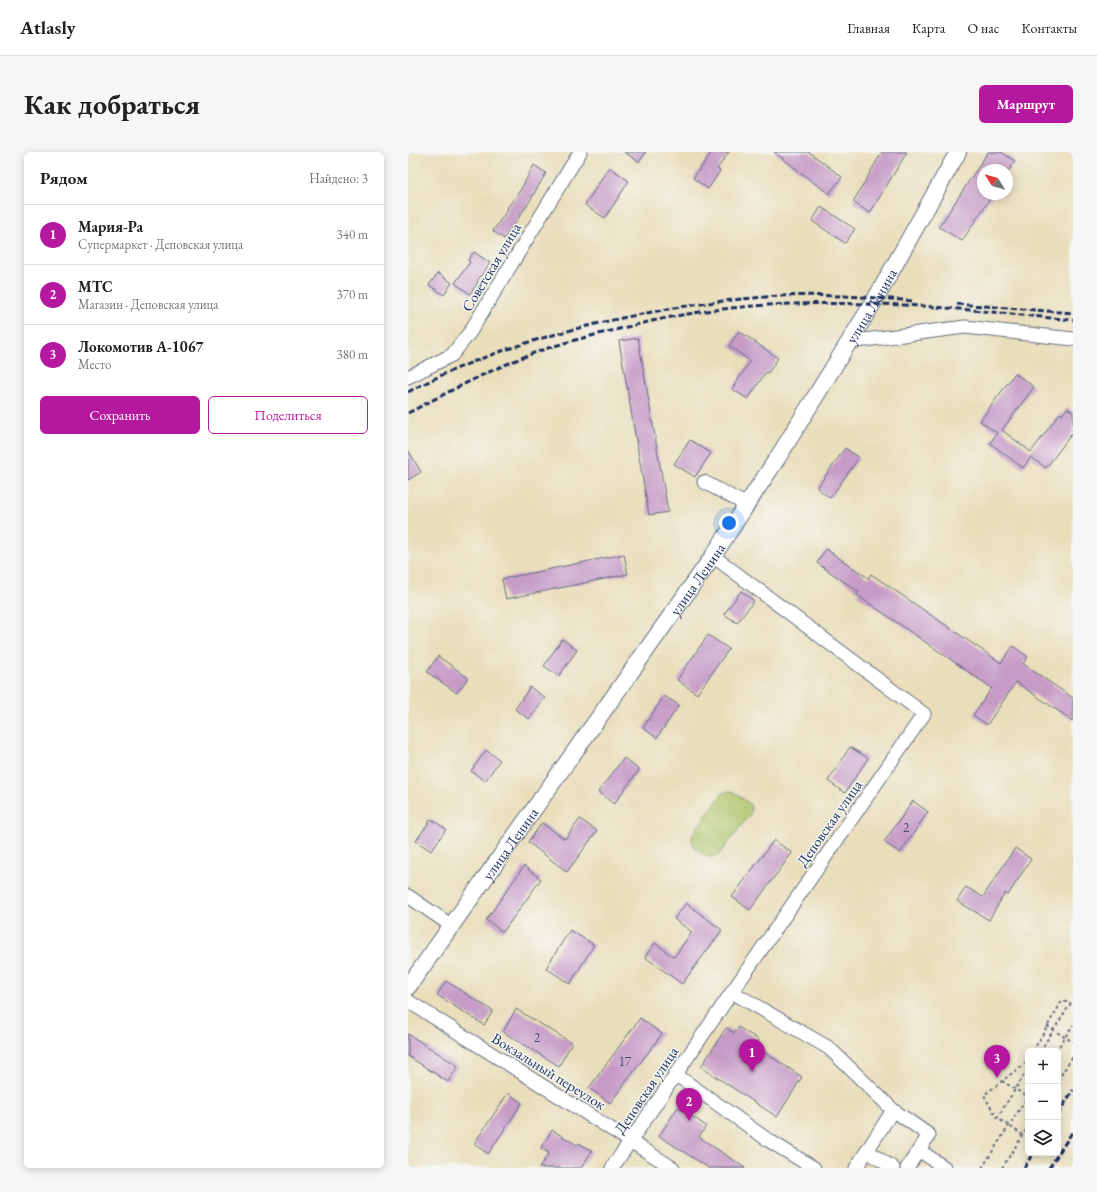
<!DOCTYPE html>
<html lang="ru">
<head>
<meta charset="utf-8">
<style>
	:root { --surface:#fff; --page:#f6f6f6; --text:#202124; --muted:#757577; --line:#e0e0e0; --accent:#b5179e }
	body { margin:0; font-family:"EB Garamond",serif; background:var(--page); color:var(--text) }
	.controls { position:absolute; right:12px; bottom:12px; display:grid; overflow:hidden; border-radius:6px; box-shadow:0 2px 10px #0003 }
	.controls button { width:36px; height:36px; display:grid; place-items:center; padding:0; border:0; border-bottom:1px solid var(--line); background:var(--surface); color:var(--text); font:20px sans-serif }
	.compass { position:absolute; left:569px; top:12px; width:36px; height:36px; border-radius:50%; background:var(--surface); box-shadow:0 2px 10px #0003; rotate:307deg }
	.you { position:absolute; left:321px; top:371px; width:14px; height:14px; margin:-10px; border:3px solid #fff; border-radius:50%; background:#1a73e8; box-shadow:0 0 0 6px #1a73e833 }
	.badge { display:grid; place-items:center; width:26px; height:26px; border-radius:50%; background:var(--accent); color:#fff; font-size:13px; font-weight:700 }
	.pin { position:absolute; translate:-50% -33px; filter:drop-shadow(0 1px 2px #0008) }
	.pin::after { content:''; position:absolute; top:21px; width:14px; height:12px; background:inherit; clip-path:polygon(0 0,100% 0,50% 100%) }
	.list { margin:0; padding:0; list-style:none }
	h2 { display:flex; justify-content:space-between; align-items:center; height:52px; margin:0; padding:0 16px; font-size:17px }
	h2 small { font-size:13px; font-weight:400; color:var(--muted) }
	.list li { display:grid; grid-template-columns:26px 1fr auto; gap:12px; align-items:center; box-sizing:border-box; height:60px; padding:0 16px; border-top:1px solid var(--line) }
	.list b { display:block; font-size:15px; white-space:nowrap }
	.list p { margin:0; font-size:13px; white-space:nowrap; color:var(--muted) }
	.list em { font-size:13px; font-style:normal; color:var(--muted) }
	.actions { display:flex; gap:8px; padding:12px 16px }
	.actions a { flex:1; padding:9px 0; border:1px solid var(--accent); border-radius:6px; text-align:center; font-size:14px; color:var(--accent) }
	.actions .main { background:var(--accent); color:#fff }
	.icon { flex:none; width:22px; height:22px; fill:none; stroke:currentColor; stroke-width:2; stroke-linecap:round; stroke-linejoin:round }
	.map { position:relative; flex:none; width:665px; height:1016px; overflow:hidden; border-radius:6px }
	header { display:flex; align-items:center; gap:24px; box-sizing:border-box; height:56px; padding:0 20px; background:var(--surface); border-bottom:1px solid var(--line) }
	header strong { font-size:19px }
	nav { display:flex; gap:22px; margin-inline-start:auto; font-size:14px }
	.intro { display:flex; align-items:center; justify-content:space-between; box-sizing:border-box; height:96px; padding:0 24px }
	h1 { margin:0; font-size:28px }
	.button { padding:10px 18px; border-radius:6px; background:var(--accent); color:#fff; font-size:14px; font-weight:700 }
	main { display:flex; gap:24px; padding:0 24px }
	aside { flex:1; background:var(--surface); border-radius:6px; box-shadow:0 2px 10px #0003 }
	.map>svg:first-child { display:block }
	.green { fill:#adc266; stroke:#647862 }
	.building { fill:#c69cc7 }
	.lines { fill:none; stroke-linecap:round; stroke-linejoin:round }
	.minor-casing { stroke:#636c7e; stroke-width:15 }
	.major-casing { stroke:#636c7e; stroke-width:18 }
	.path { stroke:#636c7e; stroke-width:2; stroke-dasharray:3 3; stroke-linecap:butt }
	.minor { stroke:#fff; stroke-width:13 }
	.major { stroke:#fff; stroke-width:16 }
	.rail { stroke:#1b2f5e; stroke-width:3; stroke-dasharray:6 3; stroke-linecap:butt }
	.labels { text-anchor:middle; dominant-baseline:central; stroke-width:3; stroke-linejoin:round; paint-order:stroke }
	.number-label { font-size:13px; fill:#464a78 }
	.street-label { font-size:15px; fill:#1b2f5e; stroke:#f6f6f2 }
</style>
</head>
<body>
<header>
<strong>Atlasly</strong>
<nav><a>Главная</a><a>Карта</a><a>О нас</a><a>Контакты</a></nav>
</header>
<div class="intro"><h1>Как добраться</h1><a class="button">Маршрут</a></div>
<main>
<aside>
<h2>Рядом<small>Найдено: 3</small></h2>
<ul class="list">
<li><span class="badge">1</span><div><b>Мария-Ра</b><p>Супермаркет · Деповская улица</p></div><em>340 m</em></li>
<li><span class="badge">2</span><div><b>МТС</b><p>Магазин · Деповская улица</p></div><em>370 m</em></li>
<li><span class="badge">3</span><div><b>Локомотив А-1067</b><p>Место</p></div><em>380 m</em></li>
</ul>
<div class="actions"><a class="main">Сохранить</a><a>Поделиться</a></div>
</aside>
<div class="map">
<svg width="665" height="1016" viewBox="0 0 665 1016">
	<rect width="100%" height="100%" fill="#f6f6f2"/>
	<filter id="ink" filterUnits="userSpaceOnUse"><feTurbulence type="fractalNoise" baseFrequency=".025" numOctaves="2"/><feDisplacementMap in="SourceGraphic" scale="8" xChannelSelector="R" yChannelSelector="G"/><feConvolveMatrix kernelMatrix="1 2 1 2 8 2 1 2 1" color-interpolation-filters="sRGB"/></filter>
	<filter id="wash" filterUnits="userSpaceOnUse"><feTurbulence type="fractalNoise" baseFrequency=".012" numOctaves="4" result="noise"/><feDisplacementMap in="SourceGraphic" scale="16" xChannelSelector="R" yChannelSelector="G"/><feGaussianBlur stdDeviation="0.9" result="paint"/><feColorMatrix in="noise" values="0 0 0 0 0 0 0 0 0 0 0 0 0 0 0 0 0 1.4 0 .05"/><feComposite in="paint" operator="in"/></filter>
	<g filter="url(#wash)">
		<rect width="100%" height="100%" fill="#e9deba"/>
		<!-- green -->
		<path class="green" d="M320,639H324L341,651L343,654V661L311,703C300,709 281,697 284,683L314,642Z"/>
		<g id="blocks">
			<!-- building -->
			<g class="building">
				<path d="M216,0H238L231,10Z"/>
				<path d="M304,0H321L309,17L312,19L300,37L285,26Z"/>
				<path d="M366,0H401L434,25L421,42Z"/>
				<path d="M474,0H499L462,61L445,50Z"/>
				<path d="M580,0H593L607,9L601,18H575V42H585L554,89L531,75Z"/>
				<path d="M126,13L138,21L120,52L96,87L85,79L100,57L99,56L113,37Z"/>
				<path d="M201,15L221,29L197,66L177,53Z"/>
				<path d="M413,55L447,77L437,91L404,69Z"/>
				<path d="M66,100L82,111L69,129L70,130L62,142L47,131L62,110L60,108Z"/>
				<path d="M30,121L44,131L36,143L21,133Z"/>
				<path d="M331,179L370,206L360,221L358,220L340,247L324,237L342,209L321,194Z"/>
				<path d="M230,186L260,360L241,363L211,189Z"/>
				<path d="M607,221L626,235L594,278L623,300L652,261L654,263L659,256L665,260V280L638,316L623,305L615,316L582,291L589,281L572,269Z"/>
				<path d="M282,288L303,301L287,325L266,312Z"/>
				<path d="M437,296L451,306L422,346L409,336Z"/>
				<path d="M0,298L13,320L0,328Z"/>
				<path d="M418,397L460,426L463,422L593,511L605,494L620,505L615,512L665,546V569L608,530L579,573L565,563L584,536L449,443L451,440L409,411Z"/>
				<path d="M216,402L220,422L98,447L94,427Z"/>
				<path d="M333,439L346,449L329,471L316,462Z"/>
				<path d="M300,483L321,497L289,542L269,528Z"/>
				<path d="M154,487L169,498L151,524L136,514Z"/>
				<path d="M30,504L60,526L49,541L19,520Z"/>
				<path d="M122,535L137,546L121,567L107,557Z"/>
				<path d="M256,544L271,553L249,586L235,576Z"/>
				<path d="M442,595L460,606L437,641L420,629Z"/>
				<path d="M78,598L92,608L77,629L63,619Z"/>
				<path d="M216,606L231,618L206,652L190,640Z"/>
				<path d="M505,649L520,660L492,701L476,690Z"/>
				<path d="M23,667L38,677L23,699L8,689Z"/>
				<path d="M172,667L189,679L159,720L120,690L134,671L157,687Z"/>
				<path d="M366,688L384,701L342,758L324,745Z"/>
				<path d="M607,696L623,707L600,743L597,741L581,768L549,749L558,735L575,745Z"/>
				<path d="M116,714L133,727L95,780L78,768Z"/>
				<path d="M278,751L314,778L274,832L237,805L247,791L266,805L284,780L266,767Z"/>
				<path d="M162,778L186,793L162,832L138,816Z"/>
				<path d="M38,829L85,859L76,873L29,843Z"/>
				<path d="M108,857L164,891L151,914L95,880Z"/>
				<path d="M232,866L254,882L202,951L181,936Z"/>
				<path d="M330,875L351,888L347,894L394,925L369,965L293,915L318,876L326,881Z"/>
				<path d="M0,882L50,914L40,930L0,904Z"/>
				<path d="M100,941L114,951L80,1002L66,992Z"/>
				<path d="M270,955L298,974L291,985L337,1016H301L251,984Z"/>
				<path d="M144,978L169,993L171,991L184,999L173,1016H131L141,1001L133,996Z"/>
			</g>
		</g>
	</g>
	<g filter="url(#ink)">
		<use href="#blocks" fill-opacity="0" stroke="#636c7e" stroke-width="1"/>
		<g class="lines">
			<defs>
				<g id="minor">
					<path d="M441,190L557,175L665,187"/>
					<path d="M0,225L44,203L62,180L172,0"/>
					<path d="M296,330L339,353"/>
					<path d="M0,744L44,774"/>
					<path d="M324,840L421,896L485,958L448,1016"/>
					<path d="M0,849L265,1016"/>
					<path d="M267,922L360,988L406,1016"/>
					<path d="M485,958L521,983L499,1016"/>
					<path d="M511,998L537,1016"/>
					<path d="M459,999L485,1016"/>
					<path d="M204,1016L324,840L516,562L305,404"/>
				</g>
				<g id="major">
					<path id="s1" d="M0,835L305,404L372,302L468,146L550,0"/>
				</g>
			</defs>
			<!-- minor casing -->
			<use href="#minor" class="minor-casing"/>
			<!-- major casing -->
			<use href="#major" class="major-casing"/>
			<!-- path -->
			<g class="path">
				<path d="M639,874L665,890"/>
				<path d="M625,899L654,849L663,851"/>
				<path d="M632,899L663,851L665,853"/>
				<path d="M648,899L665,873"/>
				<path d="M650,928L665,904"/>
				<path d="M594,929L620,945"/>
				<path d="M589,966L620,917"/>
				<path d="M615,983L589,966L576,943L620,909"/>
				<path d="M239,1015L240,1016"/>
				<path d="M574,1016L620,944"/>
				<path d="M594,1016L620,975"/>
			</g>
			<!-- minor -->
			<use href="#minor" class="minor"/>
			<!-- major -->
			<use href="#major" class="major"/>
			<!-- rail -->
			<g class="rail">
				<path d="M549,152L665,161"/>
				<path d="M0,240C67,204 140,182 214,166C266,155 319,147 372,144C417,142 461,145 505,149"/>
				<path d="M0,261C44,238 87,215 134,198C158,190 182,184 207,178C242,169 278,161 315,157C364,151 414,151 463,152C530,153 598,162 665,168"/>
				<path d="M650,962L665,938"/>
				<path d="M616,1016L625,1001"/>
				<path d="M641,1016L665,979"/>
			</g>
		</g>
	</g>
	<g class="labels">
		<!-- number labels -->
		<g class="number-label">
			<text x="498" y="675">2</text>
			<text x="129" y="885">2</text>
			<text x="217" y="909">17</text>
		</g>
		<!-- street labels -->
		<g class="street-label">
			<text transform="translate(83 115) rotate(-59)">Советская улица</text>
			<text stroke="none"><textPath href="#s1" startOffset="824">улица Ленина</textPath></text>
			<text stroke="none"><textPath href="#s1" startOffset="500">улица Ленина</textPath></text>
			<text transform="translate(421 671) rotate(-55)">Деповская улица</text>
			<text stroke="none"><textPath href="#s1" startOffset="176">улица Ленина</textPath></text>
			<text transform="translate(141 919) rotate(32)">Вокзальный переулок</text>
			<text transform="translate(238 938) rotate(-56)">Деповская улица</text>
		</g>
	</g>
</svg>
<div class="controls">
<button>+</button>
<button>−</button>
<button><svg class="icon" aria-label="layers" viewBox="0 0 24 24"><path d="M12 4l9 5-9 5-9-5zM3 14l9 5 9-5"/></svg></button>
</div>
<svg class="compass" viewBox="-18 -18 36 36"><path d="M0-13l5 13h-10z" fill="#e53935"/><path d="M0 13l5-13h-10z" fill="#757577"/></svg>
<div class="you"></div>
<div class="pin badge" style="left:344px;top:920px">1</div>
<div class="pin badge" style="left:281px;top:969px">2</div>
<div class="pin badge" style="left:589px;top:926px">3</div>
</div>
</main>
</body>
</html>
